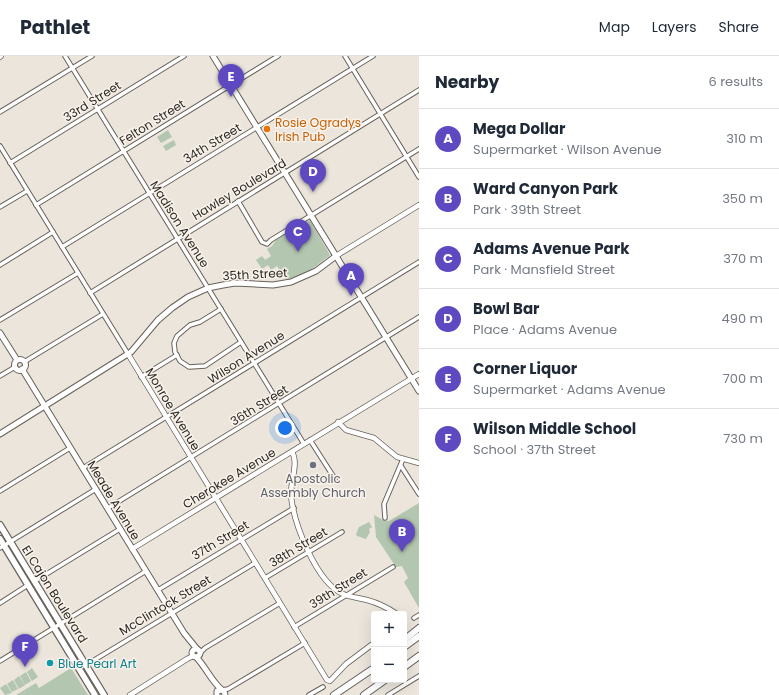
<!DOCTYPE html>
<html lang="en">
<head>
<meta charset="utf-8">
<style>
	:root { --surface:#fff; --page:#f6f6f7; --text:#1f2937; --muted:#747a83; --line:#e0e1e3; --accent:#5e49c1 }
	body { margin:0; font-family:Poppins,sans-serif; background:var(--page); color:var(--text) }
	.controls { position:absolute; right:12px; bottom:12px; display:grid; overflow:hidden; border-radius:4px; box-shadow:0 4px 16px #0002 }
	.controls button { width:36px; height:36px; display:grid; place-items:center; padding:0; border:0; border-bottom:1px solid var(--line); background:var(--surface); color:var(--text); font:20px sans-serif }
	.you { position:absolute; left:285px; top:372px; width:14px; height:14px; margin:-10px; border:3px solid #fff; border-radius:50%; background:#1a73e8; box-shadow:0 0 0 6px #1a73e833 }
	.badge { display:grid; place-items:center; width:26px; height:26px; border-radius:50%; background:var(--accent); color:#fff; font-size:13px; font-weight:700 }
	.pin { position:absolute; translate:-50% -33px; filter:drop-shadow(0 1px 2px #0008) }
	.pin::after { content:''; position:absolute; top:21px; width:14px; height:12px; background:inherit; clip-path:polygon(0 0,100% 0,50% 100%) }
	.list { margin:0; padding:0; list-style:none }
	h2 { display:flex; justify-content:space-between; align-items:center; height:52px; margin:0; padding:0 16px; font-size:17px }
	h2 small { font-size:13px; font-weight:400; color:var(--muted) }
	.list li { display:grid; grid-template-columns:26px 1fr auto; gap:12px; align-items:center; box-sizing:border-box; height:60px; padding:0 16px; border-top:1px solid var(--line) }
	.list b { display:block; font-size:15px; white-space:nowrap }
	.list p { margin:0; font-size:13px; white-space:nowrap; color:var(--muted) }
	.list em { font-size:13px; font-style:normal; color:var(--muted) }
	.map { position:relative; flex:none; width:419px; height:639px; overflow:hidden }
	header { display:flex; align-items:center; gap:24px; box-sizing:border-box; height:56px; padding:0 20px; background:var(--surface); border-bottom:1px solid var(--line) }
	header strong { font-size:19px }
	nav { display:flex; gap:22px; margin-inline-start:auto; font-size:14px }
	main { display:flex }
	aside { flex:1; background:var(--surface) }
	.map>svg:first-child { display:block }
	.green { fill:#b3c7b0 }
	.lines { fill:none; stroke-linecap:round; stroke-linejoin:round }
	.minor-casing { stroke:#67615a; stroke-width:5.5 }
	.tertiary-casing { stroke:#67615a; stroke-width:6 }
	.secondary-casing { stroke:#67615a; stroke-width:7 }
	.primary-casing { stroke:#67615a; stroke-width:8 }
	.motorway-casing { stroke:#67615a; stroke-width:8 }
	.minor { stroke:#fff; stroke-width:3.5 }
	.tertiary { stroke:#fff; stroke-width:4.5 }
	.secondary { stroke:#fff; stroke-width:5 }
	.primary { stroke:#fff; stroke-width:5.5 }
	.motorway { stroke:#fff; stroke-width:6 }
	.food-dot { fill:#e8710a; stroke:#f9f2ea; stroke-width:1.5 }
	.worship-dot { fill:#6b7280; stroke:#f9f2ea; stroke-width:1.5 }
	.culture-dot { fill:#0f9aa8; stroke:#f9f2ea; stroke-width:1.5 }
	.labels { text-anchor:middle; dominant-baseline:central; stroke-width:3; stroke-linejoin:round; paint-order:stroke }
	.street-label { font-size:12px; fill:#2b2925; stroke:#f9f2ea }
	.food-label { font-size:12px; fill:#c56008; stroke:#f9f2ea; text-anchor:start }
	.worship-label { font-size:12px; fill:#5b616d; stroke:#f9f2ea }
	.culture-label { font-size:12px; fill:#0d838f; stroke:#f9f2ea; text-anchor:start }
</style>
</head>
<body>
<header>
<strong>Pathlet</strong>
<nav><a>Map</a><a>Layers</a><a>Share</a></nav>
</header>
<main>
<div class="map">
<svg width="419" height="639" viewBox="0 0 419 639">
	<rect width="100%" height="100%" fill="#ebe5dc"/>
	<!-- green -->
	<g class="green">
		<path d="M168,74L172,81L161,87L157,81Z"/>
		<path d="M174,84L176,89L166,95L163,90Z"/>
		<path d="M310,164L330,199C317,209 304,222 286,223L277,210L271,214L268,209L262,213L256,204L262,200L266,205L265,204L271,200L267,193L272,190L276,184Z"/>
		<path d="M419,447V552L404,526L408,522L402,510L396,511L376,481L374,459L383,464L389,465Z"/>
		<path d="M369,466L372,471L369,473L370,476L366,483L357,480L356,478L359,471Z"/>
		<path d="M32,612L38,621L32,625L27,616Z"/>
		<path d="M71,612L88,639H16L36,627L39,632Z"/>
		<path d="M26,616L31,625L25,629L20,620Z"/>
		<path d="M19,620L25,629L19,633L14,624Z"/>
		<path d="M13,624L18,633L12,636L7,628Z"/>
		<path d="M6,628L12,637L5,639L0,632Z"/>
	</g>
	<g class="lines">
		<defs>
			<g id="minor">
				<path d="M65,0L304,388"/>
				<path d="M345,0L419,121"/>
				<path d="M0,56L92,0"/>
				<path d="M0,90L128,298"/>
				<path d="M10,107L184,0"/>
				<path d="M238,145L262,186L267,188L271,184L419,93"/>
				<path d="M36,149L278,0"/>
				<path d="M0,151L27,135"/>
				<path d="M62,191L373,0"/>
				<path d="M0,209L53,176"/>
				<path d="M90,237L419,34"/>
				<path d="M221,253L200,266L190,269L177,280L174,287L175,296L180,305L189,311L205,310L241,286"/>
				<path d="M0,264L78,217"/>
				<path d="M24,306L103,258"/>
				<path d="M0,320L15,311"/>
				<path d="M141,321L177,299"/>
				<path d="M310,384L335,423"/>
				<path d="M401,410L419,438"/>
				<path d="M83,412L419,206"/>
				<path d="M0,435L70,392"/>
				<path d="M108,452L419,261"/>
				<path d="M385,462L384,448L403,403"/>
				<path d="M0,492L96,433"/>
				<path d="M265,522L342,476"/>
				<path d="M35,525L120,473"/>
				<path d="M158,534L294,452"/>
				<path d="M0,547L28,529"/>
				<path d="M414,562L419,559"/>
				<path d="M294,571L393,511"/>
				<path d="M200,597L205,592L280,547"/>
				<path d="M0,605L146,515"/>
				<path d="M86,609L255,507"/>
				<path d="M222,634L228,633L305,587"/>
				<path d="M309,639L323,631"/>
				<path d="M388,639L419,620"/>
			</g>
			<g id="tertiary">
				<path d="M0,1L1,0"/>
				<path d="M336,200L419,149"/>
				<path d="M128,298L327,624L330,625L346,608L374,587"/>
				<path d="M338,366L346,374L374,382L397,401L419,407"/>
				<path d="M292,396C299,407 290,426 291,440C294,468 316,526 343,538C350,541 359,542 367,544C378,547 388,552 397,558"/>
				<path d="M132,493L419,318"/>
				<path d="M404,563V568"/>
				<path d="M130,639L187,603L193,600"/>
			</g>
			<g id="secondary">
				<path d="M213,0L419,335"/>
				<path d="M0,277L17,304"/>
				<circle cx="20" cy="309" r="5.5"/>
				<path d="M22,313L184,577L197,593"/>
				<path d="M0,378L131,296L158,264L172,252L188,241L208,232L223,229L235,227L273,229L291,226L316,215L336,200"/>
				<circle cx="196" cy="597" r="4"/>
				<path d="M196,601C206,611 211,625 222,634"/>
				<path d="M217,639V635L221,634L224,635L225,639"/>
			</g>
			<g id="primary">
				<path d="M0,469L104,639"/>
				<path d="M0,483L95,639"/>
			</g>
			<g id="motorway">
				<path d="M404,584L419,572"/>
				<path d="M404,591L419,580"/>
				<path d="M404,611L419,600"/>
				<path d="M334,639L374,612"/>
				<path d="M364,639L385,624"/>
			</g>
		</defs>
		<!-- minor casing -->
		<use href="#minor" class="minor-casing"/>
		<!-- tertiary casing -->
		<use href="#tertiary" class="tertiary-casing"/>
		<!-- secondary casing -->
		<use href="#secondary" class="secondary-casing"/>
		<!-- primary casing -->
		<use href="#primary" class="primary-casing"/>
		<!-- motorway casing -->
		<use href="#motorway" class="motorway-casing"/>
		<!-- minor -->
		<use href="#minor" class="minor"/>
		<!-- tertiary -->
		<use href="#tertiary" class="tertiary"/>
		<!-- secondary -->
		<use href="#secondary" class="secondary"/>
		<!-- primary -->
		<use href="#primary" class="primary"/>
		<!-- motorway -->
		<use href="#motorway" class="motorway"/>
	</g>
	<!-- markers -->
	<circle class="food-dot" cx="267" cy="73" r="4"/>
	<circle class="worship-dot" cx="313" cy="409" r="4"/>
	<circle class="culture-dot" cx="50" cy="607" r="4"/>
	<g class="labels">
		<!-- street labels -->
		<g class="street-label">
			<text transform="translate(92 45) rotate(-32)">33rd Street</text>
			<text transform="translate(152 66) rotate(-32)">Felton Street</text>
			<text transform="translate(212 87) rotate(-31)">34th Street</text>
			<text transform="translate(239 133) rotate(-31)">Hawley Boulevard</text>
			<text transform="translate(180 168) rotate(58)">Madison Avenue</text>
			<text transform="translate(255 218) rotate(-3)">35th Street</text>
			<text transform="translate(246 301) rotate(-32)">Wilson Avenue</text>
			<text transform="translate(259 349) rotate(-32)">36th Street</text>
			<text transform="translate(173 353) rotate(59)">Monroe Avenue</text>
			<text transform="translate(229 422) rotate(-31)">Cherokee Avenue</text>
			<text transform="translate(114 444) rotate(59)">Meade Avenue</text>
			<text transform="translate(220 484) rotate(-31)">37th Street</text>
			<text transform="translate(298 491) rotate(-31)">38th Street</text>
			<text transform="translate(338 532) rotate(-32)">39th Street</text>
			<text transform="translate(55 538) rotate(58)">El Cajon Boulevard</text>
			<text transform="translate(165 549) rotate(-31)">McClintock Street</text>
		</g>
		<!-- food labels -->
		<g class="food-label">
			<text x="275" y="66">Rosie Ogradys<tspan x="275" dy="14">Irish Pub</tspan></text>
		</g>
		<!-- worship labels -->
		<g class="worship-label">
			<text x="313" y="422">Apostolic<tspan x="313" dy="14">Assembly Church</tspan></text>
		</g>
		<!-- culture labels -->
		<g class="culture-label">
			<text x="58" y="607">Blue Pearl Art</text>
		</g>
	</g>
</svg>
<div class="controls">
<button>+</button>
<button>−</button>
</div>
<div class="you"></div>
<div class="pin badge" style="left:351px;top:240px">A</div>
<div class="pin badge" style="left:402px;top:496px">B</div>
<div class="pin badge" style="left:298px;top:196px">C</div>
<div class="pin badge" style="left:313px;top:136px">D</div>
<div class="pin badge" style="left:231px;top:41px">E</div>
<div class="pin badge" style="left:25px;top:611px">F</div>
</div>
<aside>
<h2>Nearby<small>6 results</small></h2>
<ul class="list">
<li><span class="badge">A</span><div><b>Mega Dollar</b><p>Supermarket · Wilson Avenue</p></div><em>310 m</em></li>
<li><span class="badge">B</span><div><b>Ward Canyon Park</b><p>Park · 39th Street</p></div><em>350 m</em></li>
<li><span class="badge">C</span><div><b>Adams Avenue Park</b><p>Park · Mansfield Street</p></div><em>370 m</em></li>
<li><span class="badge">D</span><div><b>Bowl Bar</b><p>Place · Adams Avenue</p></div><em>490 m</em></li>
<li><span class="badge">E</span><div><b>Corner Liquor</b><p>Supermarket · Adams Avenue</p></div><em>700 m</em></li>
<li><span class="badge">F</span><div><b>Wilson Middle School</b><p>School · 37th Street</p></div><em>730 m</em></li>
</ul>
</aside>
</main>
</body>
</html>
